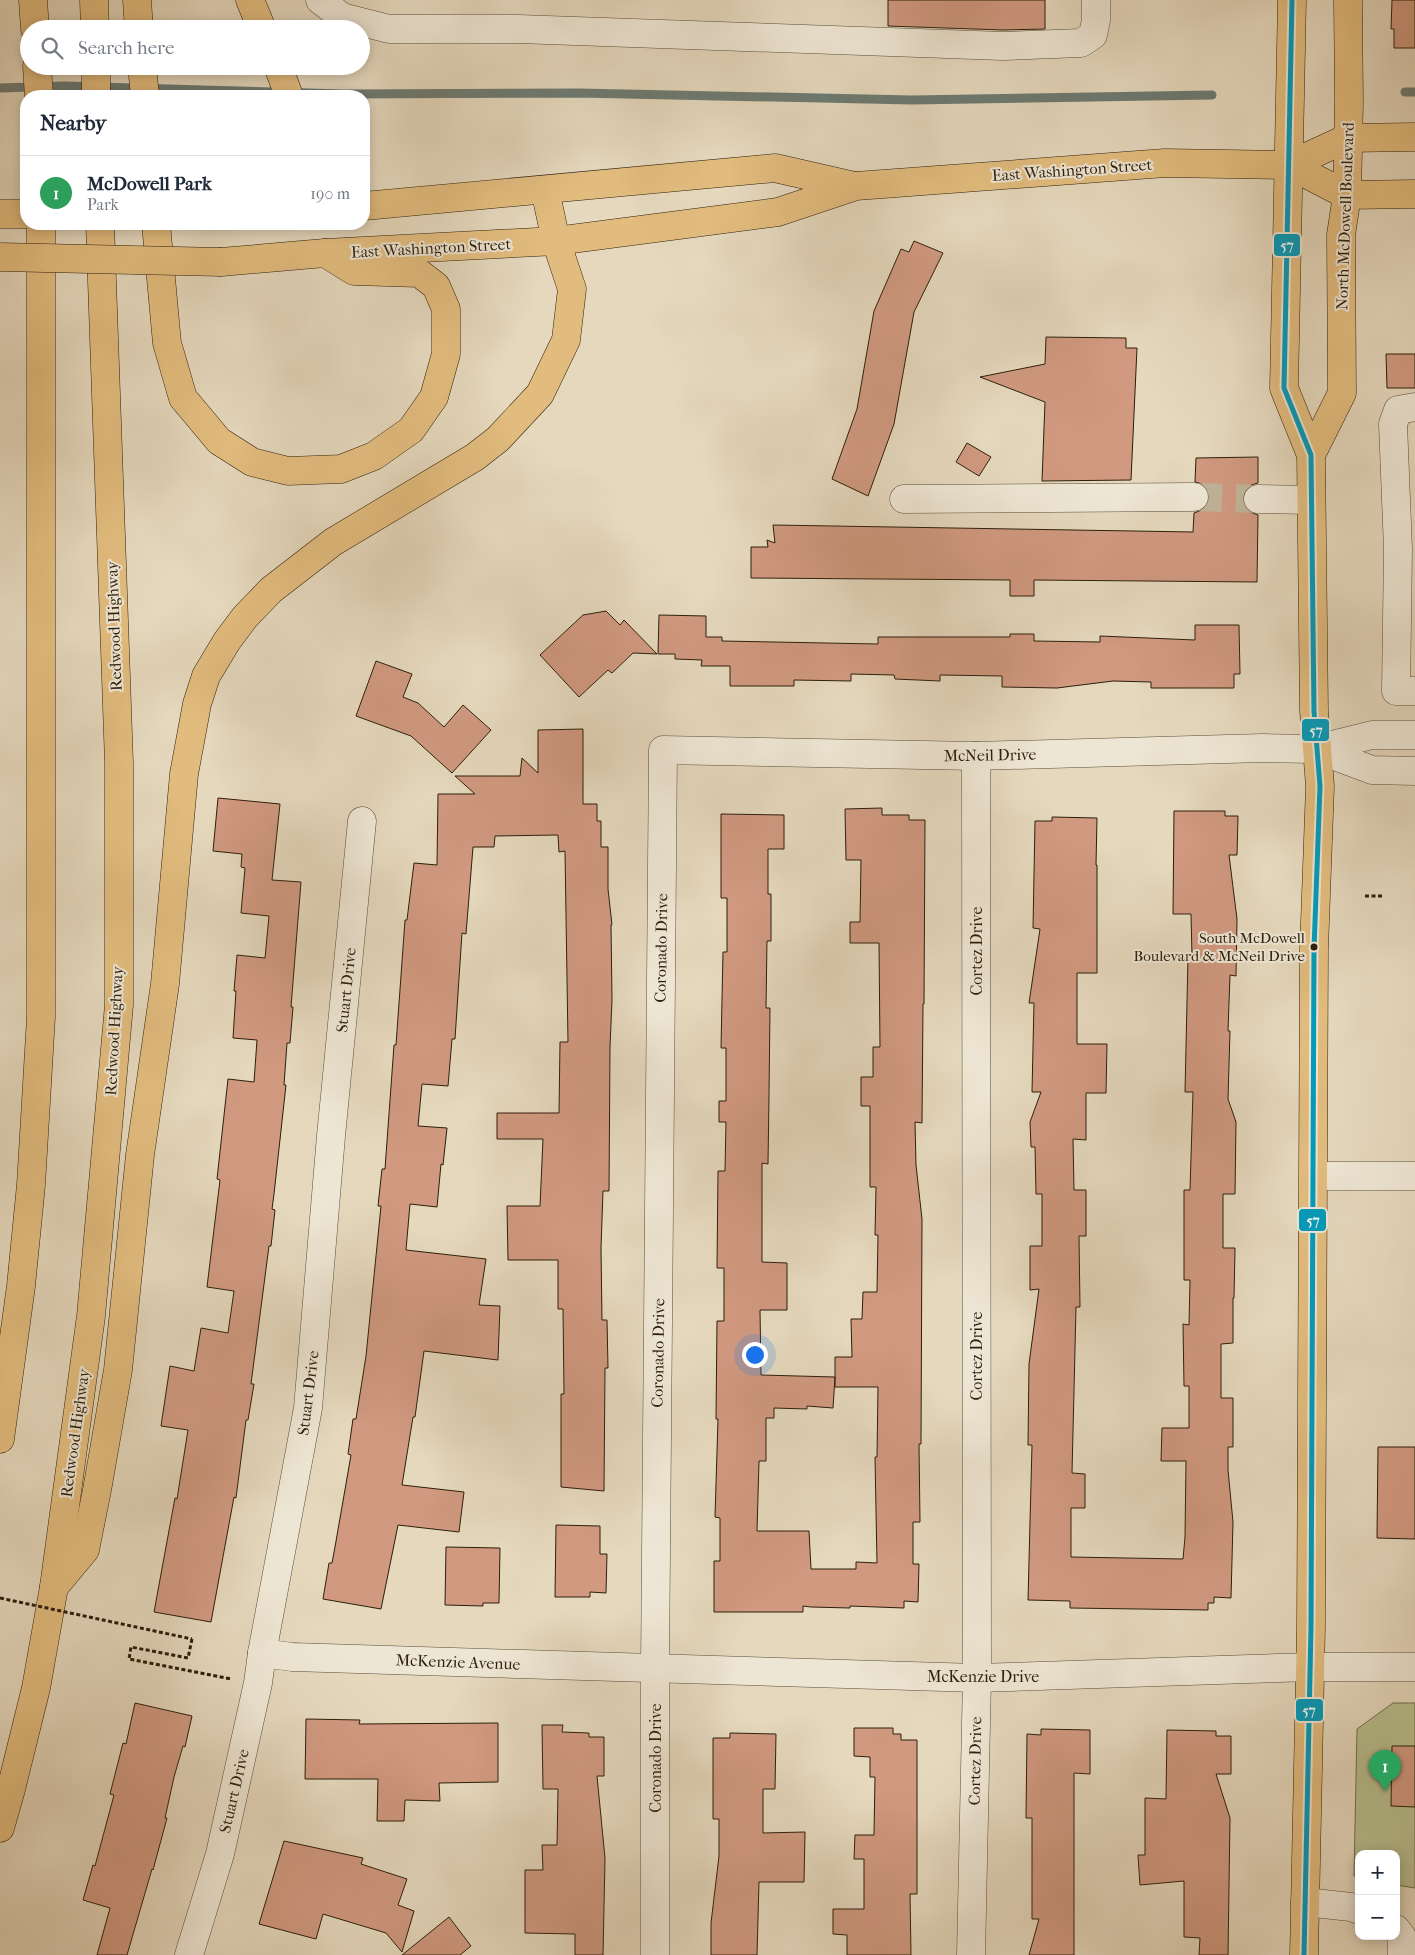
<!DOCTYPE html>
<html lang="en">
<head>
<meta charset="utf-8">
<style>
	:root { --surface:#fff; --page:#f2f2f3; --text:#1f2937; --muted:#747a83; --line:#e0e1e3; --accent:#d93025 }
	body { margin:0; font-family:"IM FELL French Canon",serif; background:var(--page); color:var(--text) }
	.controls { position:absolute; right:15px; bottom:15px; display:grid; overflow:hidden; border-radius:10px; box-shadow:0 2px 12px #0003 }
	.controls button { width:45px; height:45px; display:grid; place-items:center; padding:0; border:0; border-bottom:1px solid var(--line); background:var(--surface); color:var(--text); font:25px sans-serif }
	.you { position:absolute; left:754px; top:1354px; width:18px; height:18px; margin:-12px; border:4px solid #fff; border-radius:50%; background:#1a73e8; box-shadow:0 0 0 8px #1a73e833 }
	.badge { display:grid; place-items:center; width:32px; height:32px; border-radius:50%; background:var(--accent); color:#fff; font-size:16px; font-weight:700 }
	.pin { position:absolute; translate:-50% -41px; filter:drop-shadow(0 1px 2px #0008) }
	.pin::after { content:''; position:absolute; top:26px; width:18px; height:15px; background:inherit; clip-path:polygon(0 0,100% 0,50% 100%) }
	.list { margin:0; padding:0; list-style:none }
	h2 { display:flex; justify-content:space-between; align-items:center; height:65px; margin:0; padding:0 20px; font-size:21px }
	h2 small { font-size:16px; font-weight:400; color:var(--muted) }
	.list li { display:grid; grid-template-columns:32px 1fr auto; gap:15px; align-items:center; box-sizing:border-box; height:75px; padding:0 20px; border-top:1px solid var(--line) }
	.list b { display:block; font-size:19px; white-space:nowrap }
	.list p { margin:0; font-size:16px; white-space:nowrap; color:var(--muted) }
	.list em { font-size:16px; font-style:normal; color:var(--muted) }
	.icon { flex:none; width:28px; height:28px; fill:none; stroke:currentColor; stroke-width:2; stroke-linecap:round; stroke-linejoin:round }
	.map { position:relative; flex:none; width:1415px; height:1955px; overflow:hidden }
	.search { position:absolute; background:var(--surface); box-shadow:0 2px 12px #0003; left:20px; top:20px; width:350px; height:55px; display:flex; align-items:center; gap:12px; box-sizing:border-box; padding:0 18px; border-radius:28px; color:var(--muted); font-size:19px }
	.panel { position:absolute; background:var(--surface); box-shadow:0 2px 12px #0003; left:20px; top:90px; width:350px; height:140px; border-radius:20px }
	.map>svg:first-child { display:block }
	.green { fill:#b8be8e; stroke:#726e4c }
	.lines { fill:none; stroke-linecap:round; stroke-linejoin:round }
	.stream { stroke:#6d7b73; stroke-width:9 }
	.building { fill:#d09980; stroke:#2c1f0b }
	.minor-tunnel { stroke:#c0b399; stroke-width:28; stroke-dasharray:28 14; stroke-linecap:butt }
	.minor-casing { stroke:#5a4d38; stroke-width:29 }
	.major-casing { stroke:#2c1f0b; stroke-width:29 }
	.highway-casing { stroke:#2c1f0b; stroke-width:29 }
	.path { stroke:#2c1f0b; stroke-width:3; stroke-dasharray:4 2.5; stroke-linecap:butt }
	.minor { stroke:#eee6d4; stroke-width:28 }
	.major { stroke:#e2bc7e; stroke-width:28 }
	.highway { stroke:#e2bc7e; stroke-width:28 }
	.major-bridge-casing { stroke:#2c1f0b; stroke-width:29; stroke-linecap:butt }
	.path-bridge { stroke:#2c1f0b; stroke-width:3; stroke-dasharray:4 2.5; stroke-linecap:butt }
	.major-bridge { stroke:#e2bc7e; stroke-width:28 }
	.bus-1-casing { stroke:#eee6d4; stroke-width:9 }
	.bus-1 { stroke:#049bba; stroke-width:5 }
	.bus-dot { fill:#2c1f0b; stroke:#eee6d4; stroke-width:2 }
	.labels { text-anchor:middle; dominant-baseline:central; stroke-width:4; stroke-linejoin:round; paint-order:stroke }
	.bus-label { font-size:15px; fill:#2c1f0b; stroke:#eee6d4; text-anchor:end }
	.street-label { font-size:16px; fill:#2c1f0b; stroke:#eee6d4 }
	.line-badge { stroke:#eee6d4; stroke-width:2 }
	.badge-label { font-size:14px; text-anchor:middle; font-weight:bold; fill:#fff }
</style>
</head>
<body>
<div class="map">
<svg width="1415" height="1955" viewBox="0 0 1415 1955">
	<rect width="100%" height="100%" fill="#e5d8bd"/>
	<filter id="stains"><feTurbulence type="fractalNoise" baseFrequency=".004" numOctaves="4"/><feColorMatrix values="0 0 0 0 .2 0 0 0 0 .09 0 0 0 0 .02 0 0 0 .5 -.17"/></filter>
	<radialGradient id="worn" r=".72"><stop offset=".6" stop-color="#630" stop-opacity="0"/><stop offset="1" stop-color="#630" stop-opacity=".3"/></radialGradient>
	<!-- green -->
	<path class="green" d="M1393,1703H1415V1888L1396,1885V1854H1359V1877L1354,1876L1357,1729Z"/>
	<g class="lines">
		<!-- stream -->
		<g class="stream">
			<path d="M0,88L64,86L343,94L579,93L912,100L1212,95"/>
			<path d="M1405,92H1415"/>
		</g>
	</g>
	<!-- building -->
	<g class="building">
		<path d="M888,0H1045V29L1003,30L888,26Z"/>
		<path d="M1392,0H1415V48H1394V29H1391Z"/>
		<path d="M914,241L943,253L914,312L894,424L868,496L832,479L857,409L874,311L901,249L909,252Z"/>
		<path d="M1046,337L1126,338V348H1137L1131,480L1042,481L1045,402L980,377L1045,364Z"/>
		<path d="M1386,354H1415V388H1387Z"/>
		<path d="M967,443L991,457L979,476L956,462Z"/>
		<path d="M1258,457V483L1251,485L1245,491L1242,499L1245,507L1250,512L1258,515L1257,582L1034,580V596H1010V580L751,578V547H768L767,540L775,543L773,525L1193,532L1194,513L1202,510L1208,504L1210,497L1207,489L1202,484L1195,482L1196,458Z"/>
		<path d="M606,611L620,625L624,620L657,654L633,653L612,673L608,670L579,697L540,655L583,615Z"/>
		<path d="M659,615L706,616V637H722V641L878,644V637H1010V634H1034V641L1100,642V636L1195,640V625H1239L1240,674H1234V688H1151V682L1113,681L1057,688L1002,687V676L940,675V681L895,679L894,675L851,674V681L794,680V686H730V666H701L702,660L675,659V654H658Z"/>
		<path d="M376,661L412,674L403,697L418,703L444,727L463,705L491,730L452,773L411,736L356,716Z"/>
		<path d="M583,729V804H597V821H601V847H608V889L612,925H611L612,1000L610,1047L609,1191H603L601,1248L602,1320H607L608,1368H605L604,1491L561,1487V1394H564L563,1309H558V1260H508L507,1206H540L543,1139H497V1113H559L560,1042H568L565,851L559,852L558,835L495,836L494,847H473L466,934L462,933L455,1039H452L448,1086L422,1084L418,1126L447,1128L443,1165L441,1164L437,1207L410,1204L406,1250L486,1259L479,1305L500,1306L498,1360L424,1351L415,1417H413L402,1485L464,1492L459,1532L398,1525L381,1609L323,1599L329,1563H332L335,1547L351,1455L348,1454L353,1419H356L366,1356L381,1206H378L382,1169H385L394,1045H396L405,920H407L414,863L437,865L438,794H475L455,776H520L522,758L538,773V730Z"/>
		<path d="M218,798L280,804L272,880L301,882L291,1007H293L290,1043H287L284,1085H286L274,1194L272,1209L275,1210L271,1246H269L251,1384H254L248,1420H246L236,1498L234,1497L211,1622L154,1612L175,1498L177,1499L188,1430L161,1426L170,1366L194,1371L201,1328L228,1333L234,1291L207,1287L220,1180L217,1179L228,1079L254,1082L257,1040L233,1038L236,991H234L237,955L265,958L269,916L241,913L245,868L241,867L242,854L213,851Z"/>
		<path d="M882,808V815H909V820H925L924,1004H923L922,1123L915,1122L916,1165L922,1219L921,1444H919L920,1522H913V1564H919L918,1602L904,1601V1608L850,1606V1608L811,1607L803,1606V1612H714V1561H720V1518L715,1517L718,1419H716L717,1321H724V1268H717L718,1171H725L726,1122H719V1101H726V1048H721L723,952H727V898H721V814L784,815V849H768V894H771V941H767L766,1008H770L769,1096L768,1164L762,1163V1262L787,1263V1310H760L761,1375L835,1377L833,1408L807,1406V1409L774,1408V1418H766V1461H759L757,1531H809L811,1569H856V1562L877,1563L875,1457H877L878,1387H835V1357H852L851,1319H862L863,1292H877L878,1235H875L876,1187H870V1106H861V1077H873V1047H880L879,943H850V922H860L861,860H846L845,809Z"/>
		<path d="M1174,811H1225V816H1238L1237,855H1229L1237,919L1236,976L1230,975L1228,1031H1230L1228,1099L1236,1122L1235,1194H1223V1248H1235L1234,1298H1233V1343L1221,1344V1398H1233V1447H1228V1470L1233,1522L1231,1598L1214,1597V1603H1208V1610L1070,1608V1601L1028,1600L1032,1445H1028L1029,1364L1039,1289L1030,1290V1246H1042V1194H1036L1035,1147H1031L1030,1122L1041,1092H1032L1034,1003H1029L1040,929L1033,928L1035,821H1052V817L1097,818L1096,865H1097V973H1077V1044H1107L1106,1093H1086V1140L1073,1139L1074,1190H1086V1236H1079L1080,1307H1076L1072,1473L1085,1474V1508H1071V1557L1183,1559L1185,1537L1186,1461H1161L1162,1428H1189V1386H1184L1183,1324L1189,1325L1190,1280H1184V1190H1190L1193,1092H1185L1188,957H1192L1191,914H1173Z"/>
		<path d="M1378,1447H1415V1539L1377,1538Z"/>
		<path d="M556,1525L600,1526V1554H607L606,1593L590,1592V1597H555Z"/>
		<path d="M446,1547L500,1548L499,1603H483V1606L445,1605Z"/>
		<path d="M135,1703L192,1716L185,1747L183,1746L174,1777L165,1818H167L153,1870L152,1869L127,1955H97L110,1908L83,1900L93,1865L95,1866L114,1795L110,1794L123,1743L126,1744Z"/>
		<path d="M306,1719L360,1720L359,1724L498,1723V1782L439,1783L440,1801L405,1800L404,1821H377L378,1779H305Z"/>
		<path d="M542,1725H563L562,1732L589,1733V1737H604V1776H597L605,1858L603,1955H575V1934L525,1933V1870H543L542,1845H557L558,1789H543Z"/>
		<path d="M854,1728H893V1734H901V1740H917V1894H910L911,1955H847V1935L833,1934V1909H864V1859H854L855,1835H874L875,1777H870V1757L854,1756Z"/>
		<path d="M1041,1729L1090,1730V1774L1074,1773V1955H1029L1039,1919H1032V1818H1026L1027,1734L1041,1735Z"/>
		<path d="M1167,1730L1216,1731V1736H1231V1774H1216L1230,1818L1228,1955H1199L1200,1938L1184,1937V1881L1140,1885L1138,1855H1145V1798L1166,1799Z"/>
		<path d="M730,1733L776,1734L775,1789H763V1833L805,1832L804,1882H759L757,1955H711V1923L719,1856V1819H713V1738H730Z"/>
		<path d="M1392,1746H1415V1807L1391,1806Z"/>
		<path d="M284,1841L363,1858L361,1864L407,1879L398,1905L414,1911L402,1952L386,1933L323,1914L316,1939L259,1924Z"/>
		<path d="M449,1917L471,1946L460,1955H402Z"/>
	</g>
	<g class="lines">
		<!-- minor-tunnel -->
		<path class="minor-tunnel" d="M1194,497L1258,499"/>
		<defs>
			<g id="minor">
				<path d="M320,0L342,17L389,29H518L1003,46L1081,43L1093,35L1096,20V0"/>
				<path d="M1415,407L1398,410L1393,424L1398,549L1396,691H1415"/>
				<path d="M904,499L1194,497"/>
				<path d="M1258,499L1311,500"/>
				<path d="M1316,749L1372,770L1415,771"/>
				<path d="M1314,1176H1415"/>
				<path d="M262,1653L292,1657L977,1678L1311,1667H1415"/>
				<path d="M1305,1902L1351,1907L1359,1910"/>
				<path d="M1396,1929L1402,1937V1955"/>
				<path d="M189,1955L220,1854L258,1683L262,1653L308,1408L331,1136L362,821"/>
				<path d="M655,1955V1668L663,750L976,756L1263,748L1316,749L1372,735H1415"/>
				<path d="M971,1955L977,1678L976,756"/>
			</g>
			<g id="major">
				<path d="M1292,0L1284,388L1311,455L1314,711L1320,786L1314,949L1311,1627L1304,1955"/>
				<path d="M1289,165L1347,195L1415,194"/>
				<path d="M364,206L775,168L854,186"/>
				<path d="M0,214H26"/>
				<path d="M221,262L325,253L556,241L778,212L856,186L1165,163L1289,165L1348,138L1415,137"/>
				<path d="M1311,455L1342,393L1341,235L1347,195L1349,101L1348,0"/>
			</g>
			<g id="highway">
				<path d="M33,0L35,29"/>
				<path d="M94,0L95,29"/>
				<path d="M137,0L139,29"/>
				<path d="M250,0L262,29"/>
				<path d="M37,66L39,96"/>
				<path d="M96,66V96"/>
				<path d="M142,66L145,96"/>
				<path d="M278,66L289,96"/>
				<path d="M156,224L167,343L183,398L219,441L252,462L288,471L341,469L374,456L411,430L434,397L446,354V309L436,286L419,273L354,271L325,253"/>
				<path d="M0,1439L21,1286L31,1185L41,1017V224"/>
				<path d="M54,1587L85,1550L97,1490L118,1370L140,1155L165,984L184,774L197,704L206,676L227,641L245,617L271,590L333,542L475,457L498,439L540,394L566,340L572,289L556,241L545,190"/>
				<path d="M0,1828L10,1793L36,1688L54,1587L91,1316L119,1005V763L100,224"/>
			</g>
		</defs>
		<!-- minor casing -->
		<use href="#minor" class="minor-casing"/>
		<!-- major casing -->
		<use href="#major" class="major-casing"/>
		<!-- highway casing -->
		<use href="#highway" class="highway-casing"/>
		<!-- path -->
		<g class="path">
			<path d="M1365,896H1382"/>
			<path d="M192,1639L188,1658L131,1647L129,1659L231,1679"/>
		</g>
		<!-- minor -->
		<use href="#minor" class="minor"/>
		<!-- major -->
		<use href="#major" class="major"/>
		<!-- highway -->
		<use href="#highway" class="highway"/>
		<defs>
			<path id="major-bridge" d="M0,257L221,262"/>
		</defs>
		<!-- major-bridge casing -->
		<use href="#major-bridge" class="major-bridge-casing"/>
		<!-- path-bridge -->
		<path class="path-bridge" d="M0,1598L192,1639"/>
		<!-- major-bridge -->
		<use href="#major-bridge" class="major-bridge"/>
		<defs>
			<path id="bus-1" d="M1292,0L1284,388L1311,455L1314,711L1320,786L1314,949L1311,1627L1304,1955"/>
		</defs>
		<!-- bus-1 casing -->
		<use href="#bus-1" class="bus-1-casing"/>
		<!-- bus-1 -->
		<use href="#bus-1" class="bus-1"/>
	</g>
	<!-- markers -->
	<circle class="bus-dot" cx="1314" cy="947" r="4.5"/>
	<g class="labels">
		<!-- bus labels -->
		<g class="bus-label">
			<text x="1305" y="938">South McDowell<tspan x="1305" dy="18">Boulevard &amp; McNeil Drive</tspan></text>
		</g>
		<!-- street labels -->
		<g class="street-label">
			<text transform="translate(1072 170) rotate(-4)">East Washington Street</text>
			<text transform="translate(1345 216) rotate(-88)">North McDowell Boulevard</text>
			<text transform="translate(431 248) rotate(-3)">East Washington Street</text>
			<text transform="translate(114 626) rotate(-92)">Redwood Highway</text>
			<text transform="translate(990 755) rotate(-1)">McNeil Drive</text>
			<text transform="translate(661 948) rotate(-89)">Coronado Drive</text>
			<text transform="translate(976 951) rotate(-90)">Cortez Drive</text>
			<text transform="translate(346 990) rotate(-84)">Stuart Drive</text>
			<text transform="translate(114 1031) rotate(-87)">Redwood Highway</text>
			<text transform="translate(658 1353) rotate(-89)">Coronado Drive</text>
			<text transform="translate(976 1356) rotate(-90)">Cortez Drive</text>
			<text transform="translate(308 1393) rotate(-83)">Stuart Drive</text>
			<text transform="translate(75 1433) rotate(-82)">Redwood Highway</text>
			<text transform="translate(458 1662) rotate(2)">McKenzie Avenue</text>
			<text x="983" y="1676">McKenzie Drive</text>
			<text transform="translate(655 1758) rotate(-90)">Coronado Drive</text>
			<text transform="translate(975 1761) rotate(-89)">Cortez Drive</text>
			<text transform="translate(234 1791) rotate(-77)">Stuart Drive</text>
		</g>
	</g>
	<g class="line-badge">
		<rect x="1273" y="233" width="28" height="24" rx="5" fill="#049bba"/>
		<rect x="1301" y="718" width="29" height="24" rx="5" fill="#049bba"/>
		<rect x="1298" y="1208" width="29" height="24" rx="5" fill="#049bba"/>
		<rect x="1295" y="1698" width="29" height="24" rx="5" fill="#049bba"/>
	</g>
	<g class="badge-label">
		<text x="1287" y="250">57</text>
		<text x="1316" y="735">57</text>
		<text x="1313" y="1225">57</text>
		<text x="1309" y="1715">57</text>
	</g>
	<rect width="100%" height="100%" filter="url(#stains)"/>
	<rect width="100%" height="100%" fill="url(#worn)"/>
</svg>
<div class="controls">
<button>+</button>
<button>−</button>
</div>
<div class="you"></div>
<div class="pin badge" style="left:1385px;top:1791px;background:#2e9e5b">1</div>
<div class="search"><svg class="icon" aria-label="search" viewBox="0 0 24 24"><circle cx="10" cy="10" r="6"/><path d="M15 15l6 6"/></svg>Search here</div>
<section class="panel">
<h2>Nearby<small></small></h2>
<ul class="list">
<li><span class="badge" style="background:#2e9e5b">1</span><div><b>McDowell Park</b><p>Park</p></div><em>190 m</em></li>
</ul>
</section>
</div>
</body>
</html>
